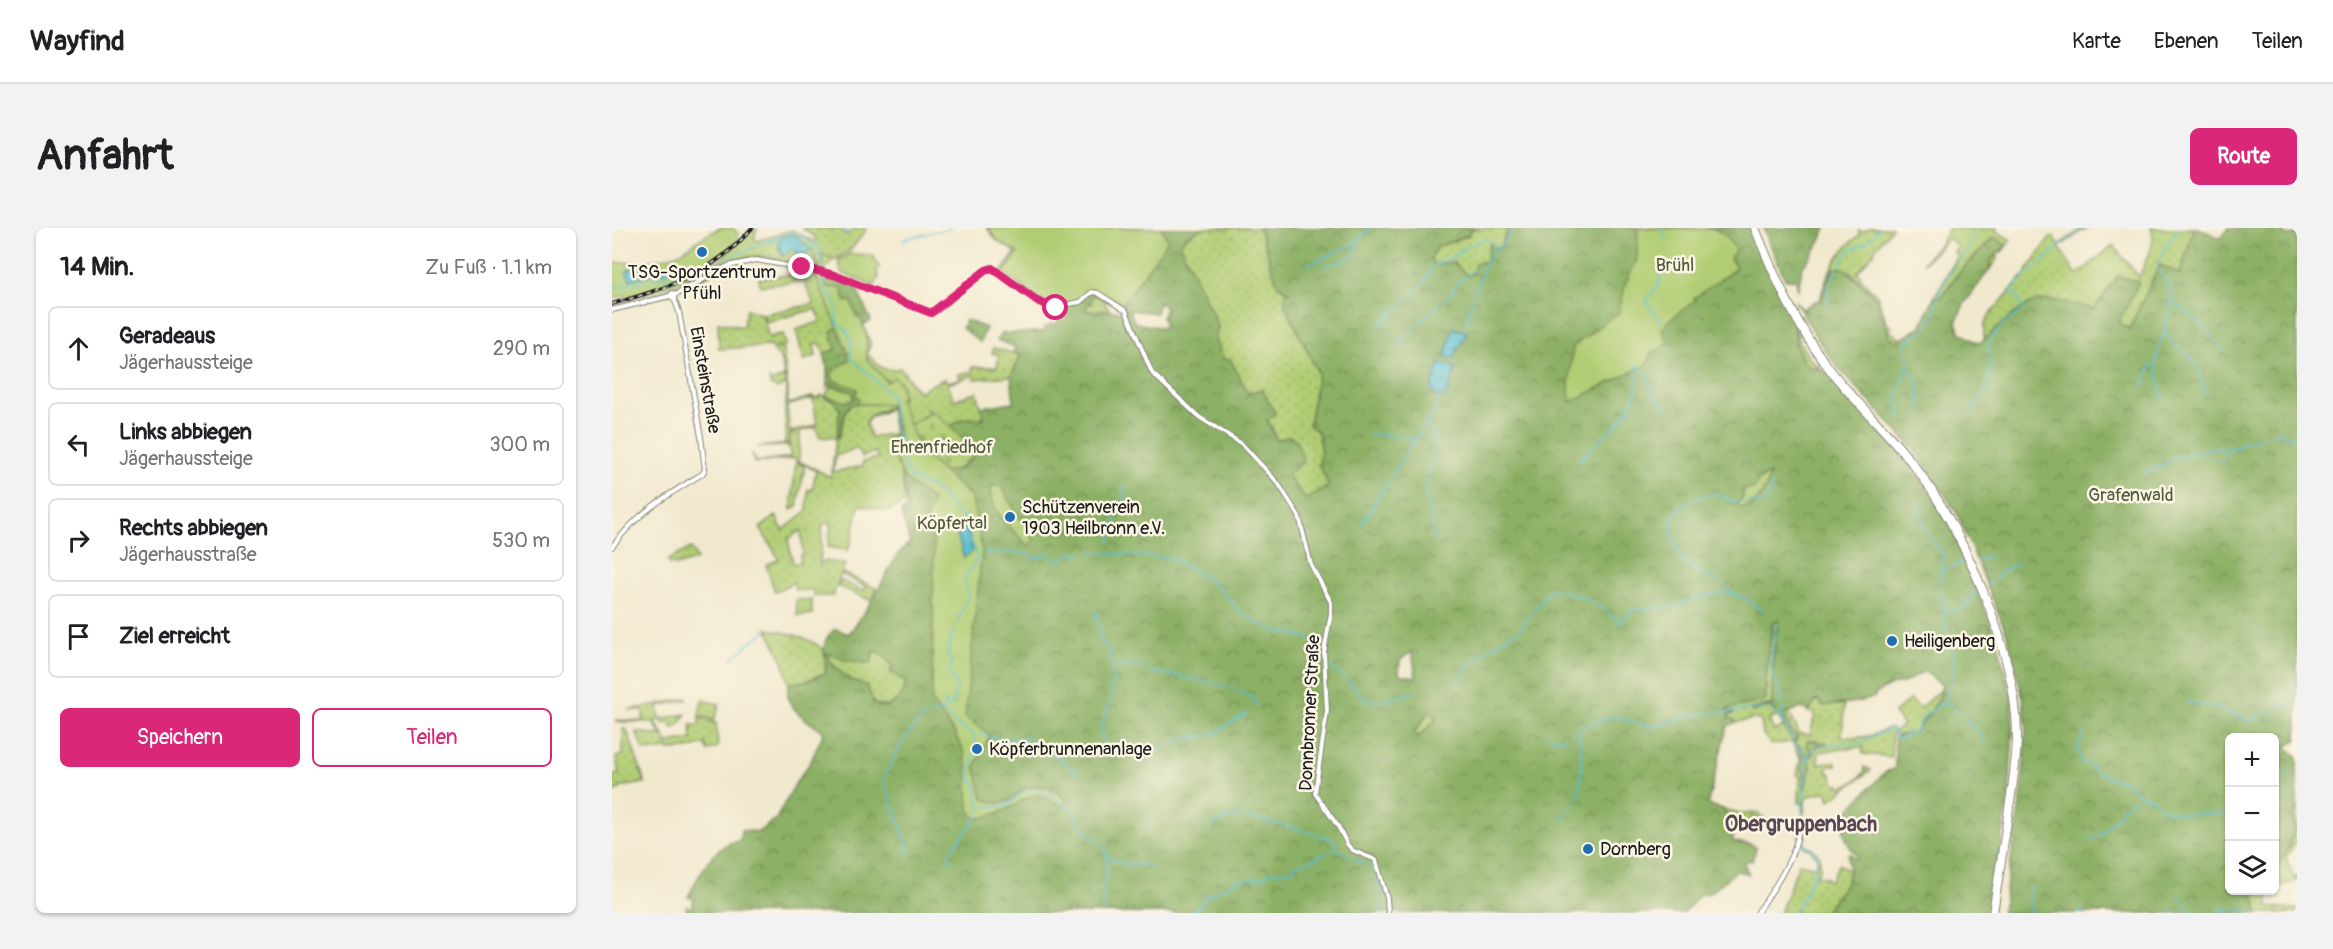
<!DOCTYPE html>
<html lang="de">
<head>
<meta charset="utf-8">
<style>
	:root { --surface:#fff; --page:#f2f2f2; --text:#202124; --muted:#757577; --line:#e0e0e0; --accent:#db2777 }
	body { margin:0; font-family:Pangolin,sans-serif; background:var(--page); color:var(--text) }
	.controls { position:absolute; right:18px; bottom:18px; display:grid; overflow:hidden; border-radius:9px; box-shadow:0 2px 4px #0004 }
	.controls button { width:54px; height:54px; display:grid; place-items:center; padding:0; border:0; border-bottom:2px solid var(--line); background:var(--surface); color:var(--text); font:30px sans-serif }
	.stop { position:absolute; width:18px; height:18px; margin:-14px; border:4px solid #db2777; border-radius:50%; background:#fff }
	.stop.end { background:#db2777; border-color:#fff; box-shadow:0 2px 6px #0008 }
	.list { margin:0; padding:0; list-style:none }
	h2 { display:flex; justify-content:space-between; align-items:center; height:78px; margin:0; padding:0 24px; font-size:26px }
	h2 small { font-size:20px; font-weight:400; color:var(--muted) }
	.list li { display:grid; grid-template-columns:39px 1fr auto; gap:18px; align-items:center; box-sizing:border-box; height:84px; margin:0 12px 12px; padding:0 12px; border:2px solid var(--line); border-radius:9px }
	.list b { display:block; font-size:22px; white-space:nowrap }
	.list p { margin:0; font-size:20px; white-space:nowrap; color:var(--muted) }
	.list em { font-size:20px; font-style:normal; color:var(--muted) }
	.actions { display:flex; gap:12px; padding:18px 24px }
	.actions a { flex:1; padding:14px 0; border:2px solid var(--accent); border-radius:9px; text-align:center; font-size:21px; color:var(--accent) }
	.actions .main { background:var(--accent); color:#fff }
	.icon { flex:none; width:33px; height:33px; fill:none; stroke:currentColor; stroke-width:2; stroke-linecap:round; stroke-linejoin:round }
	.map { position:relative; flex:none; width:1685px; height:685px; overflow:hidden; border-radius:9px }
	header { display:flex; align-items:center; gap:36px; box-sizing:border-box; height:84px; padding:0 30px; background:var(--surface); border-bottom:2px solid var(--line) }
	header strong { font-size:28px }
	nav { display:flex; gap:33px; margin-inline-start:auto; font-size:21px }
	.intro { display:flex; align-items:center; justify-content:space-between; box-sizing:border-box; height:144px; padding:0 36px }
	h1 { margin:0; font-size:42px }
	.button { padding:15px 27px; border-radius:9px; background:var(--accent); color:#fff; font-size:21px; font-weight:700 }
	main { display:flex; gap:36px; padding:0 36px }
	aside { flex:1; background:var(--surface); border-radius:9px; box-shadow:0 2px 4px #0004 }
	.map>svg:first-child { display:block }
	.grass { fill:url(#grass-dots); stroke:#667448; stroke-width:1.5; fill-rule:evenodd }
	.forest { fill:url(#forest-crowns); stroke:#546640; stroke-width:1.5; fill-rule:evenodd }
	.cemetery { fill:url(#cemetery-stones); stroke:#667448; stroke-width:1.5 }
	.park { fill:#b1cd73; stroke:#667448; stroke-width:1.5 }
	.water { fill:url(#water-ripples); stroke:#386e76; stroke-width:1.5 }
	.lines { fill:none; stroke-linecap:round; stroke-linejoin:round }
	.stream { stroke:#55bfd1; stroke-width:1.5 }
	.tertiary-casing { stroke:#868275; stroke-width:6 }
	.motorway-casing { stroke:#868275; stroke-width:10 }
	.tertiary { stroke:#fff; stroke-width:4 }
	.motorway { stroke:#fff; stroke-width:8 }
	.rail-casing { stroke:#1c1c1c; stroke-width:4 }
	.rail { stroke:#fcf5e5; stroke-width:1.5; stroke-dasharray:4.5; stroke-linecap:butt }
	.route { stroke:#db2777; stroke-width:8 }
	.poi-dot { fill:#1f6fb2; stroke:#fcf5e5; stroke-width:2 }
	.labels { text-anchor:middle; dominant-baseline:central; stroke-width:5; stroke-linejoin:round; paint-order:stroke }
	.park-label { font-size:18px; fill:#505a3a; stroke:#fcf5e5 }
	.poi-label { font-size:18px; fill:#1c1c1c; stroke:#fcf5e5; text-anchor:start }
	.street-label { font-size:18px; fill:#1c1c1c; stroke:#fcf5e5 }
	.quarter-label { font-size:21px; font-weight:bold; fill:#594653; stroke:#fcf5e5 }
</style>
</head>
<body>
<header>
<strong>Wayfind</strong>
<nav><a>Karte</a><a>Ebenen</a><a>Teilen</a></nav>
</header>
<div class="intro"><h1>Anfahrt</h1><a class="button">Route</a></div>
<main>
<aside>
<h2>14 Min.<small>Zu Fuß · 1.1 km</small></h2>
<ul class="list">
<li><svg class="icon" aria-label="ahead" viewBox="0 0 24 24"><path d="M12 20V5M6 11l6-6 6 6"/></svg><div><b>Geradeaus</b><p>Jägerhaussteige</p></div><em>290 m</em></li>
<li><svg class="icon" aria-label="left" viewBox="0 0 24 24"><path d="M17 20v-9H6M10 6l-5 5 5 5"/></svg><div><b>Links abbiegen</b><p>Jägerhaussteige</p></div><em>300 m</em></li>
<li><svg class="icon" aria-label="right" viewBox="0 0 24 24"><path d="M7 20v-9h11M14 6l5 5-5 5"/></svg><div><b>Rechts abbiegen</b><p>Jägerhausstraße</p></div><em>530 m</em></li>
<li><svg class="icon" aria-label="arrive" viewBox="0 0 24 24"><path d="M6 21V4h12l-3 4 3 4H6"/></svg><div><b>Ziel erreicht</b></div></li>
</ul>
<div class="actions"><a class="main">Speichern</a><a>Teilen</a></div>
</aside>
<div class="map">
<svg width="1685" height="685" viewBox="0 0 1685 685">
	<defs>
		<pattern id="grass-dots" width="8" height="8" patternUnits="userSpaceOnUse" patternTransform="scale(1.5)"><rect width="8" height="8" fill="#b1cd73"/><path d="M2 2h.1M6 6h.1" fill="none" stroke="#98af63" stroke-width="1.8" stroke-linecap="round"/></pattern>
		<pattern id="forest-crowns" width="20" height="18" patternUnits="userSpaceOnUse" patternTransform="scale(1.5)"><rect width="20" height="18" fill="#8cb065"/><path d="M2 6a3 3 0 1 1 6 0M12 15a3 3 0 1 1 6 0" fill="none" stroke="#728e52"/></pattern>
		<pattern id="cemetery-stones" width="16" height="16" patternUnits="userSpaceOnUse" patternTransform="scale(1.5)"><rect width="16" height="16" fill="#b1cd73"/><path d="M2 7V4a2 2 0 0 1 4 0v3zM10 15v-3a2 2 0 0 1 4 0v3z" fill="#98af63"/></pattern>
		<pattern id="water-ripples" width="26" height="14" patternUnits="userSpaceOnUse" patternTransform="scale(1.5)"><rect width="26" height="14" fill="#55bfd1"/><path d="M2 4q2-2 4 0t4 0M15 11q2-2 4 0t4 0" fill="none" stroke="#469aa9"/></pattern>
	</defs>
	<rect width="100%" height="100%" fill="#fcf5e5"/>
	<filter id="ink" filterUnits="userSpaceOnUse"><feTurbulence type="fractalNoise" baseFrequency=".0167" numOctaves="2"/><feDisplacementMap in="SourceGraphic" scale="12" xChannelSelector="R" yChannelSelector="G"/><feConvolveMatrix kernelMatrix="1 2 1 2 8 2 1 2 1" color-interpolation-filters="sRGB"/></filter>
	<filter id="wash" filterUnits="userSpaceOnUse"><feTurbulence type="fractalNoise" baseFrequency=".008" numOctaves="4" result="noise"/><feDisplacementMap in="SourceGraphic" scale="24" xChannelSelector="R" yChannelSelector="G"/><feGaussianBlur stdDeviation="1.35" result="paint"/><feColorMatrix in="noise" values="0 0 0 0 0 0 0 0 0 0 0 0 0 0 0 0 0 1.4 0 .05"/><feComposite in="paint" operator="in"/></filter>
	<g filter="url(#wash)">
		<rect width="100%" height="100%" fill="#f1e9ce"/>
		<!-- grass -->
		<g class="grass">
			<path d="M141,0H145L142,10L145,13L180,2L202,14L204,10L190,0H225L229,1L234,7L243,0H251L254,2L238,23L221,32L217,29L210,30L212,38H207C202,24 194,19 184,8L166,20L171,28L167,31C132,20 108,41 77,55L76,52L108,33Z"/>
			<path d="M590,0H647L666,57L677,64L673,77L706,145L697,197L706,204L709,224L707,237L717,258L694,272L675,247L660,199L655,192L649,161L636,165L618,131H611L603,109L606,98L568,17L573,10Z"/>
			<path d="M861,0H897L888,19L883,20L877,18L874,35L855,47L830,35L821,38L819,30L825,19L856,8Z"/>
			<path d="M1257,0H1280L1262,22L1263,24L1246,43L1249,50L1266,68L1275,95L1279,98L1277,102L1290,112L1285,114L1277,107L1264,70L1238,43L1221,40L1213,57L1208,73C1213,46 1226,24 1247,7V2L1251,4Z"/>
			<path d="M1337,0H1385L1384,3L1399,12L1390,24L1385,26L1386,30L1378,41V33L1394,17L1344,48L1330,68L1321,71L1346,28L1342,24L1346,19L1337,10L1312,35L1311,34L1329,15Z"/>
			<path d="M1471,0H1475L1447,19L1465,47L1501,17L1527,49C1532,36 1546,14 1539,0H1582L1568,46L1548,37L1517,101L1483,81L1440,72L1372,112V97L1376,89L1413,46L1438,10L1441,8L1447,17Z"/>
			<path d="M187,38L199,40L227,93L224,122L212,125L208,115L202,116L204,128L192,132L184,102L207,94L208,90L204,81L153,94L151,86L202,76L192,53L148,58L147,50L186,46Z"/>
			<path d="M134,81L150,86L157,109L171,106L174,117L163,120H170L171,123L176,161V176L202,168V171L210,167L222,173L228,182L225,210H227L233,184L239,176L277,175L278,178L256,189L254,196L259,209L284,205L293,275L275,283L248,277C242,291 243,308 236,322L216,319L219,295H211L208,336L213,333L233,336L230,344L265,361L260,373L226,358L228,352L251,363L254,359L229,346L221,368H202V362H183L182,354L163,364L154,337L167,331L148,300L164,288L171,302L195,283L196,261L200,262L204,243L179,229L178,231L143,235L140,225L144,234L178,229L177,218L146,219L176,216L178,218V207L183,204L178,205L177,214L172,215C177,203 172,193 173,181C173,171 177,165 174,156L165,160L158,157L157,150L158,154L172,149L174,153L168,130L158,118L107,121L106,94L131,99ZM201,170L205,197L178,204L175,178ZM204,199L208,209L224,210L219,249L187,233L188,203ZM245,220L250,229L263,224L266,230L251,234V238L221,244L224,228ZM189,302L191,327H188V335H181L176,312Z"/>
			<path d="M1182,94C1186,106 1189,121 1198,131C1205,139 1216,144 1223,154L1204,139L1198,140C1183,129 1185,110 1182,94Z"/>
			<path d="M381,120L401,125H406L408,131L399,148L362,151L361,147L336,156L342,172L365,164L372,190L350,191L338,199L315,180L316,186L296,198C294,193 289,185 288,179C287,169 293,163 287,153C270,156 257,141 254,125C269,136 264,145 289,140L306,164L333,150L335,154L348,151L347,146L361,143L360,139H385L387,127L380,125Z"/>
			<path d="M184,234L192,238V242L185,278L179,282Z"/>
			<path d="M1158,246C1156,259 1143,284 1127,279L1125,274L1130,271L1132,261Z"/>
			<path d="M79,320L85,331L64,338L63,335L58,337L56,332Z"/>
			<path d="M184,372H200V386L185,388Z"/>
			<path d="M1162,392H1166L1161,433L1160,476L1139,481L1141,484L1155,479L1161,480L1167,488L1157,492L1162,503L1172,498L1181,514L1158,517L1151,506L1149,493L1144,491L1124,494L1121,491H1117L1116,488L1122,485L1115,483C1125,474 1143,479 1154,469L1155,436Z"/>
			<path d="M155,401C176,405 196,408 212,422L214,445L193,453L177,456L171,433Z"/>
			<path d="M262,422C278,429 282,445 294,455C293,469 285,473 275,479L262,476L257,463C242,455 219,441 214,424L230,431L259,436Z"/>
			<path d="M1329,462L1327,472L1303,504L1283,508V504L1280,505L1279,529L1251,526L1250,519L1207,524L1206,535L1224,534V537L1216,539L1215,545H1219L1224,558L1227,556L1230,560L1245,552L1253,543L1252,539L1259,542L1218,572L1215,563L1194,569L1191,590V575H1187L1188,548L1185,547L1188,531L1184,522L1191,530L1189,540L1192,544L1193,560L1199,538L1195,531L1201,526L1204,519L1216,517L1214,514L1208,515L1204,512H1196L1195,520L1199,523L1194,527L1188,518L1182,515L1186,509L1180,505L1172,486L1177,484L1187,505L1198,507L1203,486L1197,484L1201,475L1207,472L1214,477H1232L1230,509C1251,510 1259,509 1277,500L1284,503L1291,497L1282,485L1298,471L1307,480Z"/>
			<path d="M74,470L75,472L46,478L48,491L74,486L69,495L61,501L57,493L52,496L49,492L43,493L52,507H49L41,494H5L4,492L31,493V482H17Z"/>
			<path d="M90,472L108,476L102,492L87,488Z"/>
			<path d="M817,482L824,490L822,495L804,511L803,504Z"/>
			<path d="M87,490L104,495L106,519L95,523L93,516L76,521L57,522L55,515L80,511L79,497H87Z"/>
			<path d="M11,501L15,502L33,555L8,559V561L0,564V548L7,546L4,529L11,527Z"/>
			<path d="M24,504L52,508L56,521L32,523Z"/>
			<path d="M1685,579V611L1674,630L1683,652L1685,647V653L1663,659L1662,639L1672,628L1681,609L1683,597L1681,590Z"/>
			<path d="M1111,581L1132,586L1146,585L1155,593L1166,595L1160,596L1140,588L1137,596H1122L1121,602Z"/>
			<path d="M1188,600H1193L1192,618L1201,621L1208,628V642L1204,648L1214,649V651L1218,653L1227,636L1238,643L1235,654L1212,685H1183L1185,681L1180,685H1168L1187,635L1203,639L1207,632L1200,623L1190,617V611L1187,609Z"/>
			<path d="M1642,663H1656V679L1685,681V685H1646Z"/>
		</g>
		<!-- forest -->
		<g class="forest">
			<path d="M375,0H590L573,10L568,17L606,98L603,109L611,131H618L636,165L650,161L663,186L655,192L664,212L679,208L684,212L692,233L675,247L694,271L717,258L707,237L709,224L706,204L697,197L706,145L673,77V68L677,64L666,58L647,0H861L856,7L825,19L819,30L822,37L841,34L855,47L861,44L863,36L868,33L869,35L874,34L878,14L883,20L888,19L897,0H1140L1182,94L1184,116L1189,129L1196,139L1207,140L1216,146L1295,231L1336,291L1385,412L1400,471L1401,503L1397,565L1379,685H1212L1235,654L1237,643L1236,627L1238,626L1244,631L1246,629C1235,617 1230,606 1231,588L1273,544L1283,541V508L1303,504L1327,472L1330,457L1312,443L1292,455C1280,454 1272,461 1262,467L1263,469C1245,476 1229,475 1210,478L1207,472H1204L1197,484L1189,480L1172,486L1180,504L1186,509L1181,514L1161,480L1155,479L1141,484L1138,481L1157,478L1160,476L1161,433L1166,392L1161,395L1155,436L1153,473L1115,481L1116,485H1122L1116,488L1117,491H1121L1124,494L1115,498L1096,574L1097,577L1111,581L1120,597L1121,614L1139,616L1144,620L1140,633L1136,632L1132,635L1137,646L1124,643L1098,665L1088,666L1072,685H76L74,679L80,680L82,671L76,669C86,649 102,614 128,613L129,602L146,604L164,591L185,553L198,535L212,504C195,492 170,480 177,456L193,453L214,445C214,426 206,414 223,401L237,406L260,373L285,327L298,314L289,285L295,279L278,181L258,189L256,193L258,189L278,179L277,175L239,176L233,184L227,209H225L228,182L222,173L213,170V168L233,174L242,171L240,164L217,156L215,159V140L212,125L224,122L219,104L230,95L225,91L199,40L212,42L215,47L242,55L259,93L251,97L259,116C257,121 254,124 255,129C256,144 274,156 287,153C293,163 287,170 288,180C289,186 293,192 296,198C304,214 316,244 339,243C348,243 356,234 362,228L338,199L350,191L372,190L369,179L402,174L399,148L408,130L406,125H401L403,119L385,112L389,105C403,107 417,103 431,104L433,99H436L438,96H445L448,84L428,75L390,43L404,24L384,12ZM1061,4H1068C1067,13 1063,15 1058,22C1054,27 1054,35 1050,41L1042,39V47L1046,49L1048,54L1039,69L1063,53L1100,23L1103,30L1109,26L1118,30L1091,58L1048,83L1043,93L1032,101L1035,107L1023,117L1005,115L997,103L1016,95L1011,89V83H1019L1025,77L1030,65L1019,73L1015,69L1017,55L1027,44L1034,45L1049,15ZM483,67L500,74L513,83H474L475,78L480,77L479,71ZM547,74L554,81L550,89L553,100L523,95L517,82L544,85ZM841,100L855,105L840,131L833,128ZM828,135L844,140L834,168L826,169L821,165L820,158ZM297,213L300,216V220L305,221L310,226L308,232L316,240V234C331,244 347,253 352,271L345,274L339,262L333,256L313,253L298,240L293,223ZM1158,246C1156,260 1143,284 1127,279L1125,275L1130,271L1132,261H1143L1146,252ZM380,257L390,259C399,280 412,294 422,312L416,317L386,285L378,267ZM351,298L354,300L361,323L352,330L344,302ZM262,422L268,425L281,437L278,443L294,455C293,469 285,472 275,479L262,476L254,457C239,455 219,439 214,425L230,431L259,436ZM800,424L804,449L788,447L787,443L788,432ZM817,483L824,490L822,495L804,510L803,504Z"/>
			<path d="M1151,0H1214L1206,17L1190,40L1186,62L1184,51H1173Z"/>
			<path d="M1582,0H1587L1608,10L1617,0H1670L1672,7L1678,8L1685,3V511L1674,519L1685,528V579L1681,590C1685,608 1674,626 1663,639L1662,509H1618V662L1642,663L1646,685H1390L1410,564L1414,500L1411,470L1395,406L1345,285L1301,220L1228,142L1210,118L1183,73L1193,84L1194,83L1192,80L1203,73H1209L1213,57L1221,40H1232L1264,70L1277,107L1285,114L1310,97L1321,71L1330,68L1344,48L1382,9L1394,17L1378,33V41L1352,76L1344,94L1349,105L1365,115L1369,114C1384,102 1409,76 1426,73C1445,70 1465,78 1482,81L1506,48L1527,54L1507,94L1517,101L1548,37L1568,46Z"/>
			<path d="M353,92L374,100L368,114L350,100Z"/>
			<path d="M1198,511L1208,515L1216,516L1204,519L1201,526L1195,531L1199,538L1192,563V544L1189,540L1191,530L1181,516L1188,518L1194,527L1199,523L1194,519L1195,513Z"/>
		</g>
		<!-- cemetery -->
		<path class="cemetery" d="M319,184H322L348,208L362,228C356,233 350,240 342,242C321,249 303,213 296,198Z"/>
		<!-- park -->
		<g class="park">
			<path d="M108,0H121L126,6V13C92,46 48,65 0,70V34C25,36 59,33 80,17C88,11 98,5 108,0Z"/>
			<path d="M376,0H549L556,13L510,76L483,62L473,66L469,72L447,77L428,73L392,45L406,25L387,14Z"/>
			<path d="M1026,0L1103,1L1113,7L1124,21L1118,30L1124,40L1082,70L1084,72C1072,81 1058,89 1050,102L1056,114L1045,123L1041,121L1036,136L958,174L957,157L961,119L1001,88L1006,87L1014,54L1025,32Z"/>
			<path d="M182,19L184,22V26L197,23L199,20L207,38H212L209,25L221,32L212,42L138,31L116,37L63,64L13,78V75L50,64L76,52L78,55C109,40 130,20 167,31Z"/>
			<path d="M238,26L261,27L267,40L264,42L267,49L262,58L230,45L226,32Z"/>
			<path d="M202,43L211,45L214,60L229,59L234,74L239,72L245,90L248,89L254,105L255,131L275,154L282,149L288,156L291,167L287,171L305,215L316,230L360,270L370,322L353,489L378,507L363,538L371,571L384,575L395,574L414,560L427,558L434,559L444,564L454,572L450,579C426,561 423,565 399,579C389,585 377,587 366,591L361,588L357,581L355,537L352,524L343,506L320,474L322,314L314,290L321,273L293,251L273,211L288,208L279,176H246L247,169L244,168L245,161L224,153L222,154L219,145L237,132L236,125Z"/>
			<path d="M482,67L493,71L492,74L498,82L474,83L475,77L480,76L479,71Z"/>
			<path d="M219,158L240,164L242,171L233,174L213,168Z"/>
			<path d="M380,257L390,259C400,281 412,293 422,312L416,318C401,300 374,282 380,257Z"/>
		</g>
		<!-- water -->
		<g class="water">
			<path d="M181,6L199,21L192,27H184V22L182,20L171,28L166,15L169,10Z"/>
			<path d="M41,36L52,38L58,37L61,41L58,44L39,46L18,52L15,45L16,41Z"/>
			<path d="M841,100L855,104L841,131L833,128Z"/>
			<path d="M828,135L844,140L834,168L826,169L821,164L820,158Z"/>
			<path d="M351,298L354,300L361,323L352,330L344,302Z"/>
		</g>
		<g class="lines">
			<!-- stream -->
			<g class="stream">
				<path d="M232,0L236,6"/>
				<path d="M1049,0L1055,13"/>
				<path d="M333,2L338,0"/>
				<path d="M301,9L330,2"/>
				<path d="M291,12L299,9"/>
				<path d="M156,13H167"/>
				<path d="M860,16L874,11L884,19"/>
				<path d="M1447,18L1473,0"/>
				<path d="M207,19L211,39"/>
				<path d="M199,20L203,19"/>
				<path d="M695,37L739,17L759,0"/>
				<path d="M1228,37L1236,23L1255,14L1268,0"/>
				<path d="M1546,37L1554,18L1567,0"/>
				<path d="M711,38C726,35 748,32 745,13"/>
				<path d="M819,39L840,29L857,18"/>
				<path d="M1048,40V54L1034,73L1049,94"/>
				<path d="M1545,41L1549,46"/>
				<path d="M1419,44L1445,20"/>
				<path d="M210,47L214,63L224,75L225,94L227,97"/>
				<path d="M1553,49L1560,63L1558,72L1568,80"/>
				<path d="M74,55L124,27L180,3L207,19"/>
				<path d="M845,55L863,41"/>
				<path d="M11,58L50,49L70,50"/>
				<path d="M0,59L7,58"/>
				<path d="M862,65L876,30L896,10L900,0"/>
				<path d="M1397,67L1416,44"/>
				<path d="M832,73L839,66L844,58"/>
				<path d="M1560,74L1558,87L1553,95V103L1561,115L1576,126"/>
				<path d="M1216,76L1215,60L1226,40"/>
				<path d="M1571,81L1587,94L1605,114"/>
				<path d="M230,98C241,108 240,117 239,130L273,161L280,171L282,192L291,220L292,237L296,248L325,263L350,290L353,288L355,293"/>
				<path d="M767,98L811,55L818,43"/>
				<path d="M853,99L860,71"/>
				<path d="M1548,116L1553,103"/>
				<path d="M1607,118L1612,123"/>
				<path d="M784,120L809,92L828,77"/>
				<path d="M1546,120L1544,137L1551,172"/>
				<path d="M1377,128C1372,107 1398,91 1412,80L1403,65"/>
				<path d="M1577,128L1585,139L1595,167"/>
				<path d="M1297,131L1293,115L1316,98L1322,86L1326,68L1336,48L1345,34L1358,20L1360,0"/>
				<path d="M1378,131L1379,135"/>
				<path d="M1025,136L1035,148L1044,170L1058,184"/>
				<path d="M1297,139L1306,153L1309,185"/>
				<path d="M1024,142V137"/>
				<path d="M1289,156L1297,134"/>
				<path d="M1288,159L1285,173L1290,192"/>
				<path d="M1530,159L1540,136"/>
				<path d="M821,186L825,180L826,169"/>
				<path d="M1358,187L1376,158L1379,138"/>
				<path d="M815,194C831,223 811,243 814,269C817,285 823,294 822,312"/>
				<path d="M811,200L819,189"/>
				<path d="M997,204C1014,187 1028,171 1024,145"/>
				<path d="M757,206L788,208"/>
				<path d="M792,209L803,211"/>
				<path d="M967,233L994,206"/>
				<path d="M1609,236L1611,230L1620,220"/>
				<path d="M1531,245L1552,237L1560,229L1567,230L1578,224L1587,225L1597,220C1606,221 1615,219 1626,220L1629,215L1661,207L1665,203L1685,212"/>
				<path d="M778,250L810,202"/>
				<path d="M1094,267C1083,271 1072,274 1065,283C1054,297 1064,324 1075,336C1084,345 1097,348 1108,355"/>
				<path d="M1096,267L1104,266L1123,274L1151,275L1156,270L1160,255"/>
				<path d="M1306,271L1311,298L1332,328C1328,346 1327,360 1331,378"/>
				<path d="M356,297L364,327"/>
				<path d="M750,297L776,253"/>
				<path d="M498,314L501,297L512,270L513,257"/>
				<path d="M478,324L560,330L601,354L626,381L642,393L667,404L680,405L704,412"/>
				<path d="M372,325L409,324L425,330L437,325L446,334L461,324L471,325"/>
				<path d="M365,329L363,336L352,349V353L356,358V368L337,414L339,415L335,426L341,433C334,445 339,450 345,459L341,472L343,475L337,479L334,474L331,481L342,495L362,507L364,521L359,540V550L364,558L368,579C378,577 386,581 396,576C401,574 403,570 407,567C431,554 440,568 458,581"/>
				<path d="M1366,333L1378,328"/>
				<path d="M1340,339L1352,332"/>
				<path d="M1330,343L1337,340"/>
				<path d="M1385,351L1387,345L1406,335"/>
				<path d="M1376,357L1383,352"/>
				<path d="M1113,359L1125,367"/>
				<path d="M946,361L948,362"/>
				<path d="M951,362L981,374"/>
				<path d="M984,376L1010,395L1020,382L1056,378L1060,380"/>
				<path d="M1063,379C1083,369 1110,360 1132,370C1139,374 1146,379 1152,383"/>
				<path d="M1332,382C1332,409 1350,430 1338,456"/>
				<path d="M484,383L485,390L483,389L488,399L489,411L491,416L495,417L499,425L496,428L498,431"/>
				<path d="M1333,383H1341"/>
				<path d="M1343,383L1352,381L1361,366H1365"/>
				<path d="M1164,397L1158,440L1168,463L1171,478"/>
				<path d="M908,401L937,363L943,361"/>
				<path d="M143,411L153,403"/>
				<path d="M120,431L142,412"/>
				<path d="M500,433L505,437L532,440"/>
				<path d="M715,436L733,450"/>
				<path d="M499,439L501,452L498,460L500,470L488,501L493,516L499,518L541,521"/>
				<path d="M536,442C557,449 638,455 645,477"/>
				<path d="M735,452L747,465"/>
				<path d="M845,455C848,441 892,410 906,402"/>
				<path d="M748,468L753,471"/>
				<path d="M757,472L772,473L803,464"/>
				<path d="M1573,474L1599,478L1638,493L1642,492L1647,486L1660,484L1661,482"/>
				<path d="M1333,475L1342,480"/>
				<path d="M1664,479L1685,471"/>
				<path d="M1157,480L1169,491"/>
				<path d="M1171,480C1167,497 1179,500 1180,513"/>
				<path d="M1344,481L1347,483"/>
				<path d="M321,485L331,483"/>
				<path d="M1099,486L1152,480"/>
				<path d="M1353,490L1368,506L1371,514"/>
				<path d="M368,506L389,511L416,510L424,514L468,546"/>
				<path d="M936,507L948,512L955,507"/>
				<path d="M1285,511L1303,503L1313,486L1332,475L1337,458"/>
				<path d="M1181,516L1188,520L1194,530V549L1190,580L1192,593L1191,616L1203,623L1206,628L1203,636L1204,644L1198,653L1194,667L1190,669L1182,685"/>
				<path d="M546,520L562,513L601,506L635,485"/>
				<path d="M1194,533L1195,528L1210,517L1252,515L1254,511L1278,501L1282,502L1283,510"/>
				<path d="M1469,533L1466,520L1471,505"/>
				<path d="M1470,535L1476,536L1489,547L1517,555L1527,566L1540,570L1551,581L1570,586L1591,585L1609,587L1618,580"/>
				<path d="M1662,556L1672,549L1675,543"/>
				<path d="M965,570C971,546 971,525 965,502C977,497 996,486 1009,490C1021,493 1029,498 1041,498C1059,497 1073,484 1096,486"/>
				<path d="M959,580L963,574"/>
				<path d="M461,583C470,604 477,604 493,618C494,621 494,625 496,628C503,637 530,637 540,638"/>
				<path d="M636,589L690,602"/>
				<path d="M948,593L956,584"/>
				<path d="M599,597L619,589L632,588"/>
				<path d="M692,603L720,611L724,616"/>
				<path d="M1477,612L1486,609L1507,587L1509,581L1522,571"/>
				<path d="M718,623L725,620L740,630"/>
				<path d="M299,626L272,552C281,529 295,502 316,487"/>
				<path d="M743,632L752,635"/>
				<path d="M340,634L336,626L364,591L368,581"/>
				<path d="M756,636C767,645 773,671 769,685"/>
				<path d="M639,650H650L657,645L680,642L684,637L700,632L714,625"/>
				<path d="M1420,658L1417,677L1421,685"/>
				<path d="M490,659L494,651L495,628"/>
				<path d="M596,668L626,652L637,651"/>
				<path d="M1567,668L1571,673"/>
				<path d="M1573,677L1577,684"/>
				<path d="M1560,682L1564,685"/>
				<path d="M1607,684L1608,681L1635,682L1637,685"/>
				<path d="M491,685V664"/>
				<path d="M576,685L589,678L590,672L594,669"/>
				<path d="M1466,685L1472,683"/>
				<path d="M1575,685H1589"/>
			</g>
		</g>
	</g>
	<g filter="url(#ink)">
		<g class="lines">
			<defs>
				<g id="tertiary">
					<path d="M63,67L116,38L144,32L212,44L317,84L324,83L374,42L380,40L427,74L441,79L468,74L480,64L486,65L514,83L540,145L587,189L630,216L666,255L687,288L699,337L719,374V385L712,424L715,483L703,565L727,600L735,616L740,622L764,632L775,670L776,685"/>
					<path d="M0,82L58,68L61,70L63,67L60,65L58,68"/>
					<path d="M0,319C26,284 54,268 90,246L93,242L89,209L67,84L62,70"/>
					<path d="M1145,685C1160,664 1186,625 1187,599"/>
				</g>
				<path id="motorway" d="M1143,0C1163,50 1185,100 1219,143C1244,175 1275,203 1300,235C1351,300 1404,423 1405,506C1405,533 1400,560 1396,587C1391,619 1386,652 1381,685"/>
			</defs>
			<!-- tertiary casing -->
			<use href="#tertiary" class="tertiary-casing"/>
			<!-- motorway casing -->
			<use href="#motorway" class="motorway-casing"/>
			<!-- tertiary -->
			<use href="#tertiary" class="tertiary"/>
			<!-- motorway -->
			<use href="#motorway" class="motorway"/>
			<defs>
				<path id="rail" d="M0,76C56,60 101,46 140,0"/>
			</defs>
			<!-- rail casing -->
			<use href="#rail" class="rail-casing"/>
			<!-- rail -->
			<use href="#rail" class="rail"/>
		</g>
	</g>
	<g class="lines" filter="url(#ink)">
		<!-- route -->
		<path class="route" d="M190,39L222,47L319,85L374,42L380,40L427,74L444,80"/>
	</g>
	<!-- markers -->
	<g class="poi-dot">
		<circle cx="90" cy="24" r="6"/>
		<circle cx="398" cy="289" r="6"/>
		<circle cx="1280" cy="413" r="6"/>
		<circle cx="365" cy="521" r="6"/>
		<circle cx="976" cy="621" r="6"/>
	</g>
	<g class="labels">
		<!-- park labels -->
		<g class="park-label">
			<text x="1063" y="37">Brühl</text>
			<text x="330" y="219">Ehrenfriedhof</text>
			<text x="1519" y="267">Grafenwald</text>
			<text x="340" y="295">Köpfertal</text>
		</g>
		<!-- poi labels -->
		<g class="poi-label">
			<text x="90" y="44" text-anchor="middle">TSG-Sportzentrum<tspan x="90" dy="21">Pfühl</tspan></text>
			<text x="410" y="279">Schützenverein<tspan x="410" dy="21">1903 Heilbronn e.V.</tspan></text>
			<text x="1292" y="413">Heiligenberg</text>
			<text x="377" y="521">Köpferbrunnenanlage</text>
			<text x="988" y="621">Dornberg</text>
		</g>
		<!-- street labels -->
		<g class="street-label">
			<text transform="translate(93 152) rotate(80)">Einsteinstraße</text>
			<text transform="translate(698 485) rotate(-87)">Donnbronner Straße</text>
		</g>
		<!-- quarter labels -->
		<g class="quarter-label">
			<text x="1189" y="596">Obergruppenbach</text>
		</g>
	</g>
</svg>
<div class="controls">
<button>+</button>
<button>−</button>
<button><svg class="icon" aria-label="layers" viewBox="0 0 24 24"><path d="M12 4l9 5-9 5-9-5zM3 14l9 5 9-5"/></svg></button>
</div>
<div class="stop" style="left:444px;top:80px"></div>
<div class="stop end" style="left:190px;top:39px"></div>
</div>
</main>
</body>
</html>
